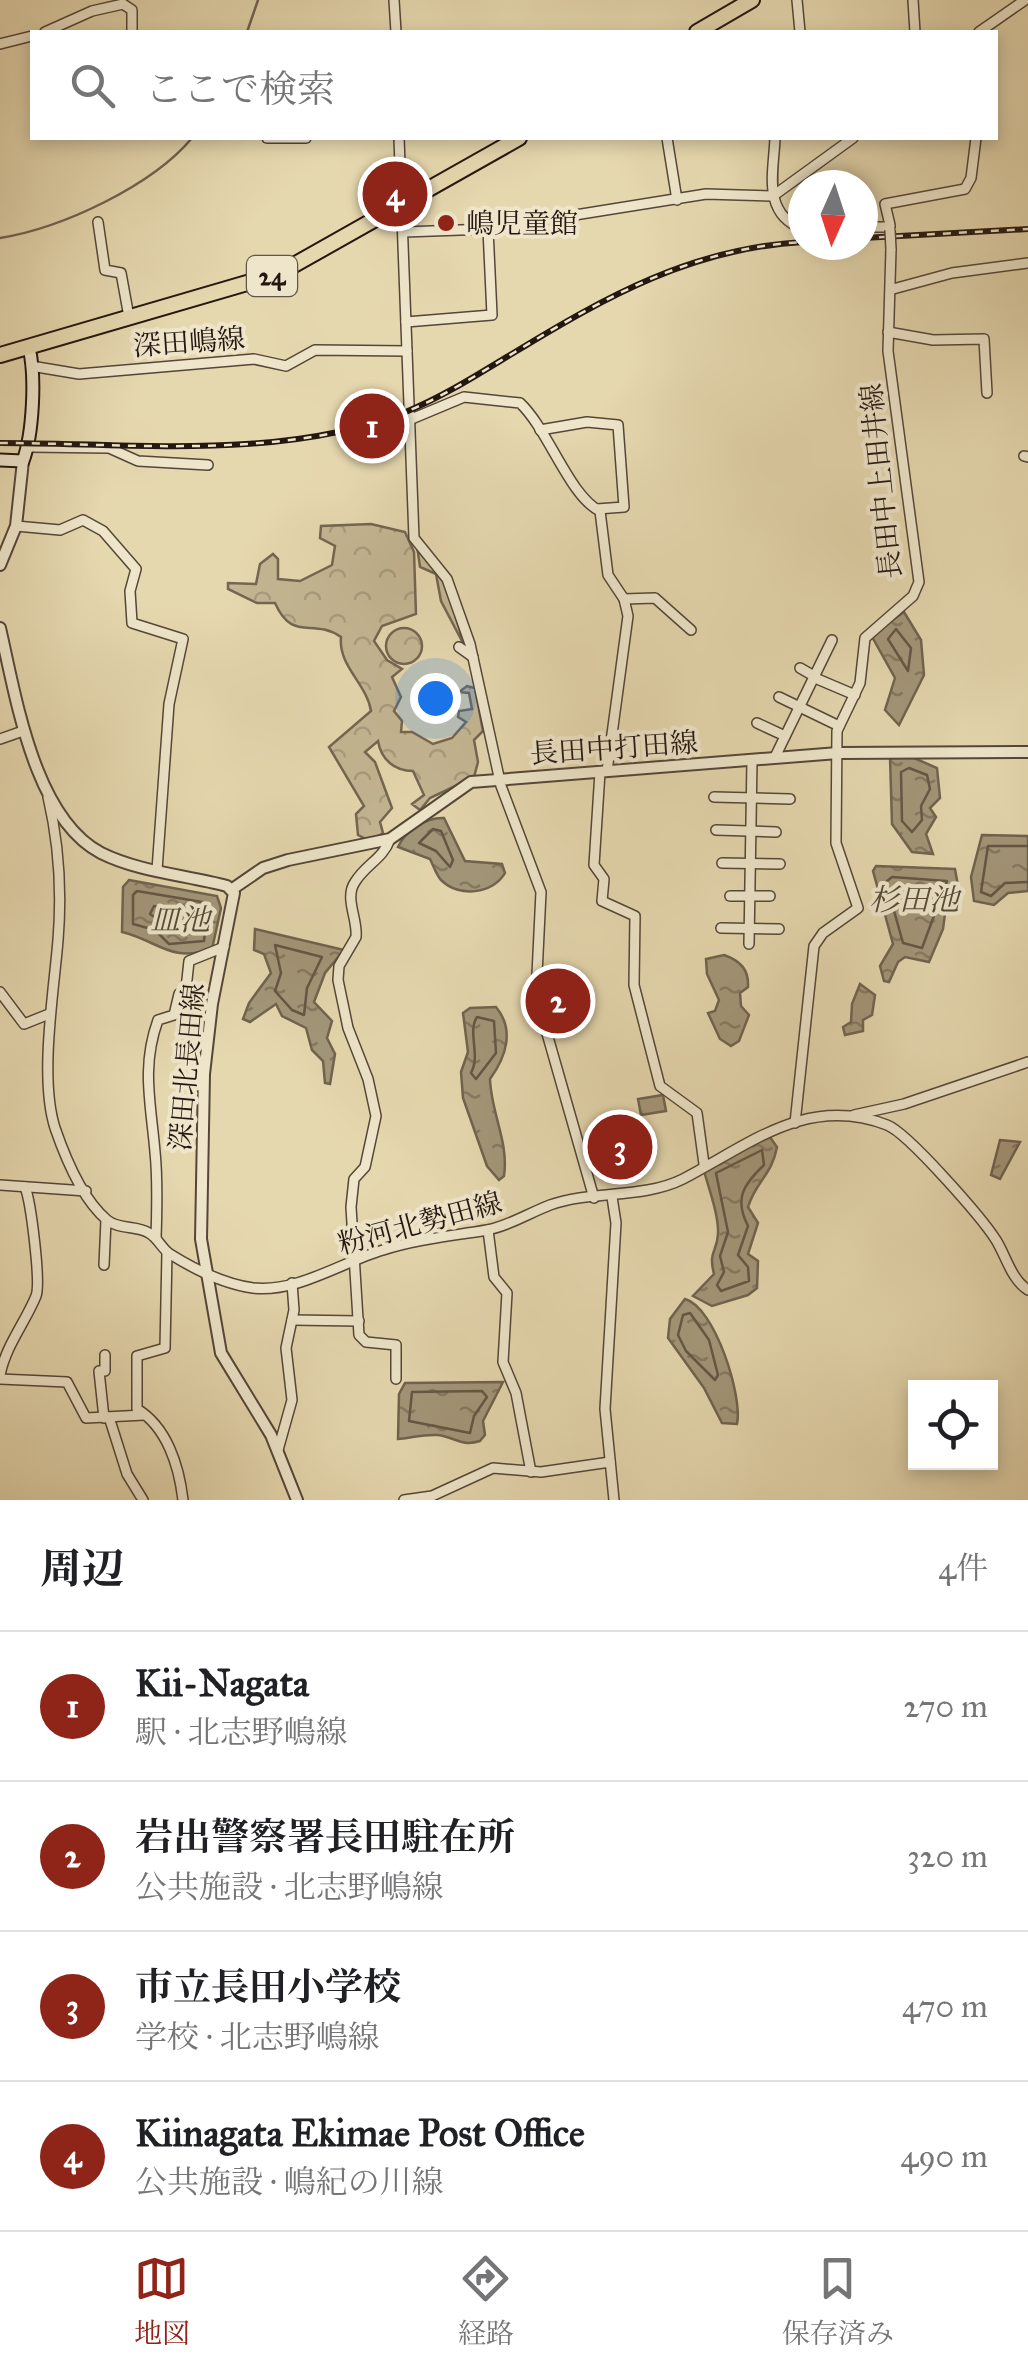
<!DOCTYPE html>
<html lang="ja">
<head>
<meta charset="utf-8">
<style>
	:root { --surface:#fff; --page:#f6f6f6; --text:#202124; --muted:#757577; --line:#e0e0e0; --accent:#8f2418 }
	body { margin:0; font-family:"IM FELL Great Primer","Noto Serif JP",serif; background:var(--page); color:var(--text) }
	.controls { position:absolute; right:30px; bottom:30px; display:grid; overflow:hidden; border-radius:0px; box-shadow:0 5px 15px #0003 }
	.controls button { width:90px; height:90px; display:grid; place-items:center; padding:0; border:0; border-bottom:2px solid var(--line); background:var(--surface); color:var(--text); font:50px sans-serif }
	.compass { position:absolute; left:788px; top:170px; width:90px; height:90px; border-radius:50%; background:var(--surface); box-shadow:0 5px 15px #0003; rotate:183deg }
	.you { position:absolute; left:435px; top:698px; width:35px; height:35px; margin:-25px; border:8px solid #fff; border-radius:50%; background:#1a73e8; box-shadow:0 0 0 15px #1a73e833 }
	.badge { display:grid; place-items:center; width:65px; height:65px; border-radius:50%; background:var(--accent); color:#fff; font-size:32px; font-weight:700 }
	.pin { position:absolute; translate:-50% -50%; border:5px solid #fff; box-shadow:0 2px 10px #0006 }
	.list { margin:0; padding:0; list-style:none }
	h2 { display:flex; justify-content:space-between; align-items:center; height:130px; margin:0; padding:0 40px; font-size:42px }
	h2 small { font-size:32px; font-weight:400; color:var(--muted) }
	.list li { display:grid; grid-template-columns:65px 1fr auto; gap:30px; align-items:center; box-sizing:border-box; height:150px; padding:0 40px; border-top:2px solid var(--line) }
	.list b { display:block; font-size:38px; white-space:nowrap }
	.list p { margin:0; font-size:32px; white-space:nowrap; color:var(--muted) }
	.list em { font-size:32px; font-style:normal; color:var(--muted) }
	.icon { flex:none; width:55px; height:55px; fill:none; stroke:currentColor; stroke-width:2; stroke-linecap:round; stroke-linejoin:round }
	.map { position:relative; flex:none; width:1028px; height:1500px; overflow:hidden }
	.search { position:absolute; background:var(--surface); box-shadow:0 5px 15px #0003; left:30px; right:30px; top:30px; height:110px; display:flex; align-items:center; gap:25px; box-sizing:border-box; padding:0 35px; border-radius:0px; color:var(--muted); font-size:38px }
	.sheet { height:730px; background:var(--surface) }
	nav { display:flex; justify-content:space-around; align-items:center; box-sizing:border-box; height:140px; border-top:2px solid var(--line); background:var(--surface); font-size:28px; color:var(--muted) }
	nav a { display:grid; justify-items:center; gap:5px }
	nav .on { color:var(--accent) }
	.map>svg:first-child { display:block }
	.forest { fill:url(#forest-crowns); stroke:#746652; stroke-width:2.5 }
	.water { fill:url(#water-ripples); stroke:#70634f; stroke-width:2.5 }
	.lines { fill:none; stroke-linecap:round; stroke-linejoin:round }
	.shore { stroke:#645645; stroke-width:2.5 }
	.stream { stroke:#70634f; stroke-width:2.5 }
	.minor-casing { stroke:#544738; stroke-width:12 }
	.tertiary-casing { stroke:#544738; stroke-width:14 }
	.secondary-casing { stroke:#241711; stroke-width:15 }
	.trunk-casing { stroke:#241711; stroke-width:18 }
	.minor { stroke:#eee5ca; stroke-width:9 }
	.tertiary { stroke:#eee5ca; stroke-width:10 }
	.secondary { stroke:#eee5ca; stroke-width:11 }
	.trunk { stroke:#e5d7ae; stroke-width:14 }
	.rail-casing { stroke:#241711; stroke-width:6 }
	.rail { stroke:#eee5ca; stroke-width:2.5; stroke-dasharray:8; stroke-linecap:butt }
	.minor-bridge-casing { stroke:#544738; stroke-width:12; stroke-linecap:butt }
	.minor-bridge { stroke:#eee5ca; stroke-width:9 }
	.poi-dot { fill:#8f2418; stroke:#eee5ca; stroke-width:4 }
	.labels { text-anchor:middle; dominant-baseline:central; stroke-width:8; stroke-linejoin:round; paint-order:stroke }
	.shield { fill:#eee5ca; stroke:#615548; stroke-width:2.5 }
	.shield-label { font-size:25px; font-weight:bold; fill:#241711 }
	.poi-label { font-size:28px; fill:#241711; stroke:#eee5ca; text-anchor:start }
	.street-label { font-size:28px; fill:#241711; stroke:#eee5ca }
	.water-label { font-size:30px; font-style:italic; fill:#574a3b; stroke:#eee5ca }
</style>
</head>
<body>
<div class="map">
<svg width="1028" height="1500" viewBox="0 0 1028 1500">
	<defs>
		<pattern id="forest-crowns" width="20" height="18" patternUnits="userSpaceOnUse" patternTransform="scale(2.5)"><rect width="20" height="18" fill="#c4b693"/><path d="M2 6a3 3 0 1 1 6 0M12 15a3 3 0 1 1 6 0" fill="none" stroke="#a89c7e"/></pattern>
		<pattern id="water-ripples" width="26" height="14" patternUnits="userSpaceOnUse" patternTransform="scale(2.5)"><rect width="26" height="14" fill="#a39679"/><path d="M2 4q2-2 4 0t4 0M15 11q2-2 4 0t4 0" fill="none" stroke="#857962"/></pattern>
	</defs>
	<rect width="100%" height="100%" fill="#e5d7ae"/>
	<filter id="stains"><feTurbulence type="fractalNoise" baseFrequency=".002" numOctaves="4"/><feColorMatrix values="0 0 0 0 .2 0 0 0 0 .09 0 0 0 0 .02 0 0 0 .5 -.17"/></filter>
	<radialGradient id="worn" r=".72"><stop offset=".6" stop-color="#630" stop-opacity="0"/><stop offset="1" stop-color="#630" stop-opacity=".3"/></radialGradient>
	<!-- forest -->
	<g class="forest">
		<path d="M371,524L405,532L414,552L416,614L382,626L374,641L387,660L402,669L392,677L401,697L394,711L402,721L401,732H412L433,744L452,738L466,722L458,717L459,711L472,709L469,693L459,692L467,686L475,688L483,731L474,740L478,762L474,777L430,798L420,810L412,804L424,795L413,771C394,771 381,759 378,741L365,752L375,762L392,808L380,822L383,833L370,841L358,835L356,814L364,806L329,747L371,711C367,684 338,666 341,637C312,617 293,643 275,603H257L228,589V583L256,584L260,564L273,554L278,559V579L300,581L332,565L335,546L320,538L321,526Z"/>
		<path d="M417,546L445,579L464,645L441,601L436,574L420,567Z"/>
		<circle cx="404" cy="646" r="18"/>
	</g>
	<!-- water -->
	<g class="water">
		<path d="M904,612L921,640L924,675L899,725L885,710L895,678L871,635Z"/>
		<path d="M890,757L914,758L937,768L940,798L930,808L936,817L926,834L933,854L912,852L892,824Z"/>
		<path d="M444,818L465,861L502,864L505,873C493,894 459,898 441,880C437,876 433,865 430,859L398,847C405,831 426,817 444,818Z"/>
		<path d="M982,835L1028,836V891L1008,893L994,905L974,901L971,877Z"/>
		<path d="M876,866L955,869L960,897L947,899L943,929L929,962L905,957L898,962L889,982L884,981L880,966L893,944L873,871Z"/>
		<path d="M129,880L217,896L221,908L212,949C170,963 159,941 122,932L123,887Z"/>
		<path d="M255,929L344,950L325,973L314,1002L332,1021L327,1038L335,1054L330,1084L325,1083L323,1061L312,1050L306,1028L282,1016L276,1004L250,1022L243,1019L249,1003L271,973L264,954L254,950Z"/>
		<path d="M724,955C741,961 749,970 748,987L740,993L741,1006L749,1015L739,1041L731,1046L720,1039L708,1013L715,1011L719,1000L707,974L706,959Z"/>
		<path d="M860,984L875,995L872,1015L863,1020V1031L845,1035L843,1027L851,1022L852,1004Z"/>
		<path d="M496,1007C515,1030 506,1057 490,1079C491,1113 509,1142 504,1176L499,1180L487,1166L463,1098L461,1072L468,1052L463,1013L470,1008Z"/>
		<path d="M663,1095L666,1111L641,1115L638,1099Z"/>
		<path d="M767,1133L777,1147C772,1175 756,1181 748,1207L758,1223L748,1254L758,1261L757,1288L748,1295L712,1306L693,1296L714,1274C708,1251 717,1253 718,1234C719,1216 709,1189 704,1171Z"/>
		<path d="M1000,1140L1020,1142L1000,1179L991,1175Z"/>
		<path d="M685,1299C715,1307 743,1397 737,1424L722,1423L704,1388L668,1338L670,1319Z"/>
		<path d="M503,1382L483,1421L485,1435L480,1441C461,1447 455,1437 438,1435C424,1434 410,1438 398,1439L399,1394L405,1383Z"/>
	</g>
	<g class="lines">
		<!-- shore -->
		<g class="shore">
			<path d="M896,629L911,648L908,671L888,639Z"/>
			<path d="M909,768L927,775L930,789L921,806L922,820L912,832L902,821L901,772Z"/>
			<path d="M433,829L441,831L453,860L450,867L436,851L419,843Z"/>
			<path d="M1028,846H988L981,892L991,896L1005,883L1028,882"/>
			<path d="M892,877L947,881L922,948L903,943L886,882Z"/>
			<path d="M137,891L208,903L204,941L169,944L155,930L133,924V895Z"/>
			<path d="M154,906L193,912L194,929L174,931L150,914Z"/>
			<path d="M275,945L322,957L307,988L304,1015L292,1010L275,991L281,973Z"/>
			<path d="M477,1017L494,1021L496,1053L476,1079L471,1073C481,1055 467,1032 477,1017Z"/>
			<path d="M762,1150L764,1165C743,1185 734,1199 748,1226L738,1255L748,1267L749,1281L721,1291L717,1285L724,1272L720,1256L728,1232L716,1173Z"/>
			<path d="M690,1313L709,1340L718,1375L715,1380L686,1351L678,1335L683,1315Z"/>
			<path d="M482,1391L487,1397L474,1416L470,1433L409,1421L412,1392Z"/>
		</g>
		<!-- stream -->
		<g class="stream">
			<path d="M247,32L258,0"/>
			<path d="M0,238C62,228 152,186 192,138"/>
		</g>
		<defs>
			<g id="minor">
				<path d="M394,0L396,32"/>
				<path d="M797,0L800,32"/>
				<path d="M913,0L915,32"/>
				<path d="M45,32L92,11L123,4L132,10V32"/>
				<path d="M979,32L1025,0"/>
				<path d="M0,44L32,36"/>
				<path d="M267,138H306"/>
				<path d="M399,138L414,538L447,579L470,644L501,786L541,892L536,995L594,1198"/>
				<path d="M667,138L677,200"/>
				<path d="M775,138C774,170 761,214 803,229"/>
				<path d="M98,222L105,270L121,273L129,317"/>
				<path d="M890,225L885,204L965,189L971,178L976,138"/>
				<path d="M863,227H890"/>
				<path d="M404,232L488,229L706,194L773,196L853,138"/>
				<path d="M893,289L952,273L1028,263"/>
				<path d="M406,322L492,315L488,229"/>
				<path d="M888,332L933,340L984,339L987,393"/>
				<path d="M31,366L79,374L254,359L286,366L315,350L407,351"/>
				<path d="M409,420L464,397L520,403C548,429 570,497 600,511L608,575L624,599L628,616L607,771"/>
				<path d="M540,430L587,422L618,425L624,507L597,509"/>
				<path d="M29,447L109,448L138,461L208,465"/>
				<path d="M1024,456L1028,457"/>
				<path d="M16,526L60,530L83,520L103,531L136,569L130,591L132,623L183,639L169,704L157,870"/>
				<path d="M624,599L655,598L691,630"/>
				<path d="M459,647L473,657"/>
				<path d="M800,668L814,676"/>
				<path d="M815,678L855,695"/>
				<path d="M779,697L839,726"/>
				<path d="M757,723L785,736"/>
				<path d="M0,739L23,731"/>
				<path d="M775,757L832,640"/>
				<path d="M600,772L594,865L604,879L602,901L635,916L634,985L660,1086L697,1113L704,1164"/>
				<path d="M48,797C59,844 62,891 58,940C54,991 39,1078 55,1128C65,1157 83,1200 107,1220C119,1230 137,1225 149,1233C158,1238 162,1249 170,1254C194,1269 224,1284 253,1288C297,1293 342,1262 383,1250C417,1239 452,1236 487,1230C509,1226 529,1213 550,1205C592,1190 643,1199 683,1179C749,1145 807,1094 887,1125C908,1133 982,1218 996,1240C1006,1256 1011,1279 1028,1290"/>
				<path d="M714,797L790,799"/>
				<path d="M716,830L776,832"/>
				<path d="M390,839C383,859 366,864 355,882C344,898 358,919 356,937L339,966L338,980L348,1028L368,1079L376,1116L365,1167L354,1179L351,1207L359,1335L366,1342L396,1345V1379"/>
				<path d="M722,863L780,864"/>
				<path d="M730,896H770"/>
				<path d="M721,928L779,929"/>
				<path d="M749,944L752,760"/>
				<path d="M0,992L24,1024L49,1014"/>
				<path d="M854,1115L904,1104L1028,1062"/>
				<path d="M795,1123L814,946L823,933L858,908L836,843L837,731L860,683L865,638L913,596L919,582L888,351L891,249"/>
				<path d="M0,1185L86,1191"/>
				<path d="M612,1197L616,1223L605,1409L614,1500"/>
				<path d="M488,1230L494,1277L507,1293L503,1362L516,1393L531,1472"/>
				<path d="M156,1238C157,1209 158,1181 155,1152C151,1104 141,1067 158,1020L174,1015L179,994L186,989L189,961L224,947"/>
				<path d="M167,1253L165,1348L137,1356V1409C167,1427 179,1466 183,1500"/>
				<path d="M104,1265L106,1220"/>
				<path d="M292,1320L359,1321"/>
				<path d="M0,1375C6,1345 25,1323 36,1296C41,1283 31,1202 25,1187"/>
				<path d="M0,1379L67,1382L86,1418L144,1415"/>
				<path d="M109,1417L127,1474L143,1500"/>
				<path d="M104,1418L99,1371H105V1355"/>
				<path d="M278,1450L292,1400L286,1348L294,1310L292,1283"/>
				<path d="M404,1500L432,1496L493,1468L541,1472L610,1462"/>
			</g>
			<g id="tertiary">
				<path d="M0,565L16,526L23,461"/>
				<path d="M0,628C16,697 34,818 101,853C139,872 186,875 227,886L234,893L212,1004L204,1074L201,1239L221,1353L271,1435L297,1500"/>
				<path d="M231,890L263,868L288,860L390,839L471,782L838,753L1028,752"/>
			</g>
			<path id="secondary" d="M0,460L23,461C33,434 36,376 29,348"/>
			<g id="trunk">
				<path d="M697,32L752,0"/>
				<path d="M0,355L278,274L519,138"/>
			</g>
		</defs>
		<!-- minor casing -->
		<use href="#minor" class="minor-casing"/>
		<!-- tertiary casing -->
		<use href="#tertiary" class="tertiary-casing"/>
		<!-- secondary casing -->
		<use href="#secondary" class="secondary-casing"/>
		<!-- trunk casing -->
		<use href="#trunk" class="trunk-casing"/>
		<!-- minor -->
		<use href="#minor" class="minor"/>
		<!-- tertiary -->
		<use href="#tertiary" class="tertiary"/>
		<!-- secondary -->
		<use href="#secondary" class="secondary"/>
		<!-- trunk -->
		<use href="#trunk" class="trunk"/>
		<defs>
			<g id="rail">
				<path d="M863,238L1028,229"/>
				<path d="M0,443C131,443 285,461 408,411C446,395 480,373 515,352C607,296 693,248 803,242"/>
			</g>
		</defs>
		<!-- rail casing -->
		<use href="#rail" class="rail-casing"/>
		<!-- rail -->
		<use href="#rail" class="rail"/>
		<defs>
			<path id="minor-bridge" d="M890,230L891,249"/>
		</defs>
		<!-- minor-bridge casing -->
		<use href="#minor-bridge" class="minor-bridge-casing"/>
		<!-- minor-bridge -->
		<use href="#minor-bridge" class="minor-bridge"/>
	</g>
	<!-- markers -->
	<circle class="poi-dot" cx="446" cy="223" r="10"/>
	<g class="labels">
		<!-- shield labels -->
		<rect class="shield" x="247" y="256" width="50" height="40" rx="8"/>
		<g class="shield-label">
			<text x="272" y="276">24</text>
		</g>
		<!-- poi labels -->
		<g class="poi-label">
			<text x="466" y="223">嶋児童館</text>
		</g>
		<!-- street labels -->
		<g class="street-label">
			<text transform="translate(189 342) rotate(-4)">深田嶋線</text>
			<text transform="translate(881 481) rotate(-96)">長田中上田井線</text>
			<text transform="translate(614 748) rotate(-4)">長田中打田線</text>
			<text transform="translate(187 1067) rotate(-85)">深田北長田線</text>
			<text transform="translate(420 1223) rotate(-15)">粉河北勢田線</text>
		</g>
		<!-- water labels -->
		<g class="water-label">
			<text x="914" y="900">杉田池</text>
			<text x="180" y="920">皿池</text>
		</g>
	</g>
	<rect width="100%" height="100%" filter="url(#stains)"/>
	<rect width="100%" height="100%" fill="url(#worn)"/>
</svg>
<div class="controls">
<button><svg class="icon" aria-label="locate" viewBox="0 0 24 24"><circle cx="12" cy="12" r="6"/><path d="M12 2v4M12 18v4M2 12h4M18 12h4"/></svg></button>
</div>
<svg class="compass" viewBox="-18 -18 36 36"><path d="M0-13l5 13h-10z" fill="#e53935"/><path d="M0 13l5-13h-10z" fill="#757577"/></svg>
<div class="you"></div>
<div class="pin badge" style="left:372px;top:426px">1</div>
<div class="pin badge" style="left:558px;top:1001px">2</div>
<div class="pin badge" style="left:620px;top:1147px">3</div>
<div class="pin badge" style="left:395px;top:194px">4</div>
<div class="search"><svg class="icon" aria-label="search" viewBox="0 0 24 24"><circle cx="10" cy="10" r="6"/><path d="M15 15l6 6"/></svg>ここで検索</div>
</div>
<section class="sheet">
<h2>周辺<small>4件</small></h2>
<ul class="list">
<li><span class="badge">1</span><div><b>Kii-Nagata</b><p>駅 · 北志野嶋線</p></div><em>270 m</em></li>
<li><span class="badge">2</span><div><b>岩出警察署長田駐在所</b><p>公共施設 · 北志野嶋線</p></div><em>320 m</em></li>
<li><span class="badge">3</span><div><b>市立長田小学校</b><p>学校 · 北志野嶋線</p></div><em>470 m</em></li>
<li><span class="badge">4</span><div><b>Kiinagata Ekimae Post Office</b><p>公共施設 · 嶋紀の川線</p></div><em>490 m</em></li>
</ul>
</section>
<nav>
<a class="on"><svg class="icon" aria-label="map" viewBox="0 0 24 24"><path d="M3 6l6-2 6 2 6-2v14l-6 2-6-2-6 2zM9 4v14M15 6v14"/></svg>地図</a>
<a><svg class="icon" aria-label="directions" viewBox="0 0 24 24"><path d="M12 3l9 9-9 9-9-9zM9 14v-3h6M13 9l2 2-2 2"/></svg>経路</a>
<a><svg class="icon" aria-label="saved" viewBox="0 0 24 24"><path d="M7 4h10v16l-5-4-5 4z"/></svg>保存済み</a>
</nav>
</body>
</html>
